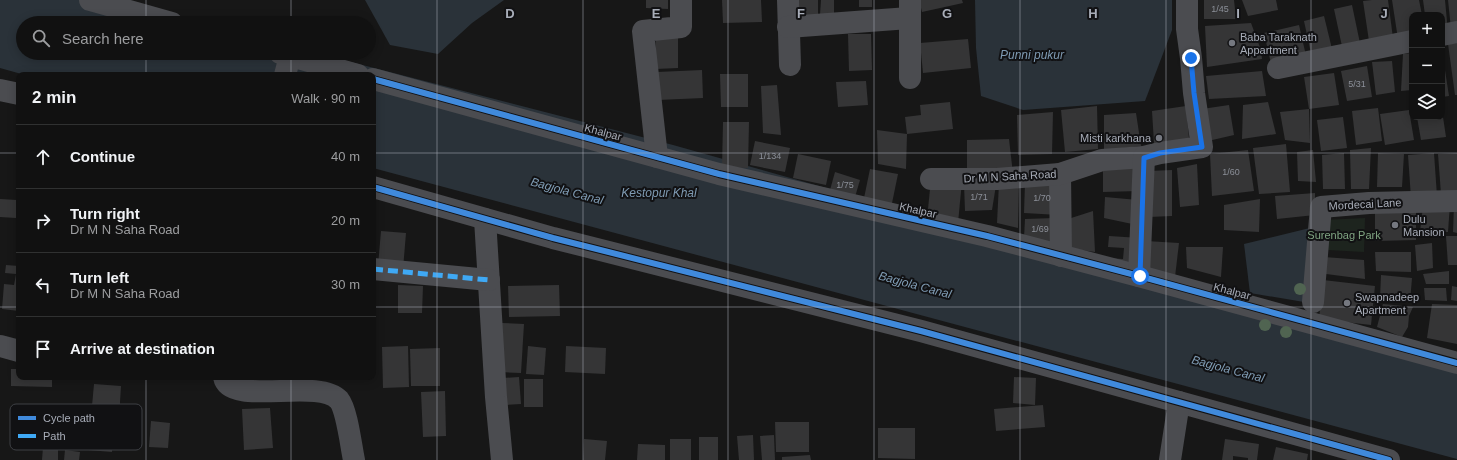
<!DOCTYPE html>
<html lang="en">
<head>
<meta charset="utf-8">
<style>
	:root { --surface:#111; --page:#1e1f1f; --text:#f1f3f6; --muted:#9c9d9f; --line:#303131 }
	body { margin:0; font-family:Arial,sans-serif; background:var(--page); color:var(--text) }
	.controls { position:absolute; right:12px; top:12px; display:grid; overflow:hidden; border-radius:8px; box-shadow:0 2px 10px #0003 }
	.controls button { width:36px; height:36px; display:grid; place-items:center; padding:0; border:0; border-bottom:1px solid var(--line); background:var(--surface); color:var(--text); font:20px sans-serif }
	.stop { position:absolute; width:12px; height:12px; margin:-9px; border:3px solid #1a73e8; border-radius:50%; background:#fff }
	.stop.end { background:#1a73e8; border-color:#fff; box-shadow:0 1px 4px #0008 }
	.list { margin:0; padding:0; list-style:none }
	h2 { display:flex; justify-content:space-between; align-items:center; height:52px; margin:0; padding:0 16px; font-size:17px }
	h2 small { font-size:13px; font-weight:400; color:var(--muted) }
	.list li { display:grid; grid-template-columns:26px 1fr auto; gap:12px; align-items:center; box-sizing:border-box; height:64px; padding:0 16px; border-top:1px solid var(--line) }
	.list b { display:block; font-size:15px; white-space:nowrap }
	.list p { margin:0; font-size:13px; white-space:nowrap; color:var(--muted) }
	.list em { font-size:13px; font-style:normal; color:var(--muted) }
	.icon { flex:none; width:22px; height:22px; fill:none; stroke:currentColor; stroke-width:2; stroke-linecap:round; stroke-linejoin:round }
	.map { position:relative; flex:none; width:1457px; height:460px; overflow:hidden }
	.search { position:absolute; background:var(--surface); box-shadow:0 2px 10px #0003; left:16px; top:16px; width:360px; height:44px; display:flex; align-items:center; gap:10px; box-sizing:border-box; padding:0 14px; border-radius:22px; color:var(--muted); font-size:15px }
	.panel { position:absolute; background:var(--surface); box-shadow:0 2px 10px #0003; left:16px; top:72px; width:360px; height:308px; border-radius:8px }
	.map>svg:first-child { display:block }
	.green { fill:#1d241e }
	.water { fill:#2a3239 }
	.building { fill:#353536 }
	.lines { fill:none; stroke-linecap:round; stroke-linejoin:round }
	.street { stroke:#4b4c50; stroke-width:22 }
	.quiet { stroke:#3fa9f5; stroke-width:5; stroke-dasharray:10 5; stroke-linecap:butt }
	.cycleway-casing { stroke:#111113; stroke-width:8 }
	.cycleway { stroke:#408adc; stroke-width:6 }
	.tree { fill:#506451 }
	.route { stroke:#1a73e8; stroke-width:5 }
	.grid { fill:none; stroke:#a8adb8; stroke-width:1; stroke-opacity:0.55 }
	.poi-dot { fill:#757880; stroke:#111113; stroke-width:1.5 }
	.labels { text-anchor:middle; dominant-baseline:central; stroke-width:4; stroke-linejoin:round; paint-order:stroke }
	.number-label { font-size:9px; fill:#8b8f98 }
	.poi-label { font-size:11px; fill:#a8adb8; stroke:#111113; text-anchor:start }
	.street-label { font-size:11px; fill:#a8adb8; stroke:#111113 }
	.park-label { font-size:11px; fill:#7fa381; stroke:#111113 }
	.water-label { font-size:12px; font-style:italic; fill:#7f9bb3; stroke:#111113 }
	.key { fill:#111113; stroke:#3e4045; stroke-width:1 }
	.key-label { font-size:11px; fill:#a8adb8 }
	.grid-label { font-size:13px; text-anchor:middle; font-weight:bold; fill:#a8adb8; stroke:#111113; stroke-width:4; stroke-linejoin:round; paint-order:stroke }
</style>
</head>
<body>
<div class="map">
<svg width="1457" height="460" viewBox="0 0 1457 460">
	<rect width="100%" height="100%" fill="#171717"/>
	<!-- green -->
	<path class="green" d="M1365,218L1364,252L1328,250L1324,220Z"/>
	<!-- water -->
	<g class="water">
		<path d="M0,0H110L200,23H23V53H316L673,145L1457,365V459L373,168V75H25L0,68Z"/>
		<path d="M365,0H504L472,23L438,54L390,45Z"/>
		<path d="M975,0H1172V30L1145,101L1023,110L981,96L976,48Z"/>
		<path d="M1314,227L1304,302L1250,293L1244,244Z"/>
	</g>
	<!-- building -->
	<g class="building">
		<path d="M646,0H668V9L646,8Z"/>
		<path d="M722,0H761L762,22L723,23Z"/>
		<path d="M792,0H818V16L792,15Z"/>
		<path d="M821,0H834V16L820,15Z"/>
		<rect x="859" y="0" width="13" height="7"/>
		<path d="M919,0H962L963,3L922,12Z"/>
		<path d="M1204,0H1234L1236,19H1204Z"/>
		<path d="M1242,0H1276L1278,10L1248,16Z"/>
		<path d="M1372,0H1388L1393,38L1369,41L1363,1Z"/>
		<path d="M1392,0H1419L1422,15H1412V37L1398,39Z"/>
		<path d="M1423,0H1445L1448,32H1442V15H1425Z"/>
		<path d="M1448,0H1457V28L1451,29Z"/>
		<path d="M1352,5L1361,48L1343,51L1334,9Z"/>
		<path d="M1324,16L1333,53L1312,58L1304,21Z"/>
		<path d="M1251,23L1261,50L1262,59L1207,67L1205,26Z"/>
		<path d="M1299,25L1307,60L1272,68L1264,33Z"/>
		<path d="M848,34H871L872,70L849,71Z"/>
		<path d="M678,37V68L656,69V38Z"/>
		<path d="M968,39L971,68L923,73L920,43Z"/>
		<path d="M1457,43V95H1455L1448,44Z"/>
		<path d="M1412,53V90L1401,91L1403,54Z"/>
		<path d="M1442,57H1443L1449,96L1442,97Z"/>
		<path d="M1392,61L1395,92L1376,95L1372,62Z"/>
		<path d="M1367,66L1372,97L1347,101L1341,71Z"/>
		<path d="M702,70L703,98L658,100L657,72Z"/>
		<path d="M1262,71L1266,96L1209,99L1206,76Z"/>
		<path d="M1334,73L1339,105L1309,109L1304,77Z"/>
		<path d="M720,74H748V107H721Z"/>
		<path d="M866,81L868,105L838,107L836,82Z"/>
		<path d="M777,85L781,135L763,133L761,86Z"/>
		<path d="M950,102L953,129L907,134L905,117L921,115L920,105Z"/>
		<path d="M1268,102L1276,134L1242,139L1243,105Z"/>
		<path d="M1229,105L1234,135L1208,141L1202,109Z"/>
		<path d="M1097,106L1098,149L1065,152L1061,110Z"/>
		<path d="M1186,106L1189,139L1154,143L1152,111Z"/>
		<path d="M1378,108L1382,141L1356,145L1352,111Z"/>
		<path d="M1309,109L1310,143L1285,140L1280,112Z"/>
		<path d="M1409,110L1414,140L1385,145L1380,114Z"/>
		<path d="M1053,112L1052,154L1018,155L1017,115Z"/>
		<path d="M1136,113L1141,146L1104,150V115Z"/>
		<path d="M1343,117L1347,148L1321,151L1317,120Z"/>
		<path d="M1417,117H1443L1446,137L1421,140Z"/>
		<path d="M723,122H749L748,168L722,167Z"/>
		<path d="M877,130L907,134L906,169L878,164Z"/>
		<path d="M1009,139L1013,174L967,171V140Z"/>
		<path d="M755,141L790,148L785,172L750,165Z"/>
		<path d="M1286,144L1290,192L1259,194L1253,148Z"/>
		<path d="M1371,148L1369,189H1351L1350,150Z"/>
		<path d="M1248,150L1254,191L1212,196L1210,154Z"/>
		<path d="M1313,150L1316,182L1298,181L1297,152Z"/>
		<path d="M1344,153L1345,189H1323L1322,155Z"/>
		<path d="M1378,153L1404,154L1402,187H1377Z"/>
		<path d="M1434,153L1437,196L1411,198L1408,155Z"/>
		<path d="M1457,153V193L1441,194L1438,154Z"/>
		<path d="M798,154L831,161L826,185L793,178Z"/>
		<path d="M1140,164L1139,191L1103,192V168Z"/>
		<path d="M1197,164L1199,205L1180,207L1177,168Z"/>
		<path d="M870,169L898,174L891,208L863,203Z"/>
		<path d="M1172,170V216L1149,217V171Z"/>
		<path d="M835,172L860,180L855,197L830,190Z"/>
		<path d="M1060,174L1059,215L1024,213L1025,183Z"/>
		<path d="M931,179L962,181L958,223L927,219Z"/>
		<path d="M997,179L992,210L965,211L964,184Z"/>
		<path d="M1019,182L1018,228L997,223L999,183Z"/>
		<path d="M1315,193V215L1277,219L1275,196Z"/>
		<path d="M1105,197L1138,200L1137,225L1104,218Z"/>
		<path d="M0,199L17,200L16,218L0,217Z"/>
		<path d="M1260,199L1259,232L1224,230V205Z"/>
		<path d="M1450,204L1448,232H1420L1423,206Z"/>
		<path d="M1416,205V240L1375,241V209Z"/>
		<path d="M1454,206H1457V233L1453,232Z"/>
		<path d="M1093,211L1095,252L1066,248L1065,220Z"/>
		<path d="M1055,218V244L1024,238L1025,219Z"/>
		<path d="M381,231L406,233L403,269L378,266Z"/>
		<path d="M1109,236L1140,238L1138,268L1107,258L1123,259L1124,248L1108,247Z"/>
		<path d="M1446,236H1457V265H1448Z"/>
		<path d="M1146,241L1179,243L1175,277L1145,271Z"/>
		<path d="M1432,243L1433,268L1417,271L1415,245Z"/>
		<path d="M1186,247H1223L1221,277L1187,268Z"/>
		<path d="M1375,252H1411V272L1376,271Z"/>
		<path d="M1324,257L1364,260L1365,279L1326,274Z"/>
		<path d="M6,265L19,266V311L2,309L4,284L14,285L16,274L5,273Z"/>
		<path d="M1449,271V284H1426L1423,274Z"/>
		<path d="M1381,275L1412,278L1410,302L1380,299Z"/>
		<path d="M1323,280L1375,286L1371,325L1319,319Z"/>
		<path d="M398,285L423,286L422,313H398Z"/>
		<path d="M559,285L560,316L509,317L508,286Z"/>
		<path d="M1452,286L1457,287V301L1451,300Z"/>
		<path d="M1424,288H1446L1447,301L1425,300Z"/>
		<path d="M1383,304L1413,307L1409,316L1408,327L1402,337L1377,327Z"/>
		<path d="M1432,304L1457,305V344L1427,338Z"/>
		<path d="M502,323L524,324L521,373L500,372Z"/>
		<path d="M408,346L409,387L383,388L382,347Z"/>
		<path d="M528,346L546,348L544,375L526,374Z"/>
		<path d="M566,346L606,348L605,374L565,372Z"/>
		<path d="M440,348V386H411L410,349Z"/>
		<path d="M11,369H19V377H52V387L11,386Z"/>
		<path d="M519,377L521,404L504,405L503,378Z"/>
		<path d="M1014,377L1036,378L1035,405L1013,403Z"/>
		<rect x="524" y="379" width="19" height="28"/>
		<path d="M94,384L121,386L119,419L91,417Z"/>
		<path d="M445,391L446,436L423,437L421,392Z"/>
		<path d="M1043,405L1045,427L996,431L994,409Z"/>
		<path d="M270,408L273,448L244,450L242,409Z"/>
		<path d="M151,421L170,423L168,448L149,447Z"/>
		<path d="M775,422H809V452H776Z"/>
		<path d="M91,423L114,425L112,452L88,450Z"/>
		<path d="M878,428H915V459L878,458Z"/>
		<path d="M753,435L754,460H739L737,436Z"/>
		<path d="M774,435L775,460H762L760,436Z"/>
		<rect x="699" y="437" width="19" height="23"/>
		<path d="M584,439L607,441L605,460H583Z"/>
		<rect x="670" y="439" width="21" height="21"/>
		<path d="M1225,439L1259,444L1257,460H1248V458L1233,456V460H1222Z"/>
		<path d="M638,444L665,445V460H637Z"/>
		<path d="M43,447L58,448V460H42Z"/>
		<path d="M1276,447L1308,454L1307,460H1273Z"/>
		<path d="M65,450L80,452L79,460H64Z"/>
		<path d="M810,455L811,460H782V457Z"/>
	</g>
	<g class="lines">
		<!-- street -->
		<g class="street">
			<path d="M90,0L172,23"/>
			<path d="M788,0L790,65"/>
			<path d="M788,27L909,18"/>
			<path d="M1442,35L1457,32"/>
			<path d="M280,53L358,75"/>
			<path d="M1278,68L1412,41"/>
			<path d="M285,75L290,56"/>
			<path d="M910,78V0"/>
			<path d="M373,79L719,174L987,236L1139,276L1457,363"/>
			<path d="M0,90L19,94"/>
			<path d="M657,157L643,31L681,27V0"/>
			<path d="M1060,174L1061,256"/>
			<path d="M931,179H997L1060,174L1102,160L1144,157L1160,153L1202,147L1194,93L1191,58L1187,29V0"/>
			<path d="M373,187L553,238L921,331L1389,460"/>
			<path d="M485,219L496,397L502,460"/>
			<path d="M373,269L489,280"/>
			<path d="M1139,276L1144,157"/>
			<path d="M1313,302L1321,207L1369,203L1457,201"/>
			<path d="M0,346L19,351"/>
			<path d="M224,377C230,407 318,377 339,400C347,410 351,446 354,460"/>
			<path d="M1170,460L1179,402"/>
		</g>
		<!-- quiet -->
		<path class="quiet" d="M373,269L489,280"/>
		<defs>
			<g id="cycleway">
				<path d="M373,79L719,174L987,236L1139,276L1457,363"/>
				<path d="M373,187L553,238L921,331L1389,460"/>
			</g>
		</defs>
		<!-- cycleway casing -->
		<use href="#cycleway" class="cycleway-casing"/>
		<!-- cycleway -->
		<use href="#cycleway" class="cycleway"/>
	</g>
	<!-- trees -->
	<g class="tree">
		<circle cx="1300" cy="289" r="6"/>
		<circle cx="1265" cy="325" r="6"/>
		<circle cx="1286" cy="332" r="6"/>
	</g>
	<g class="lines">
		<!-- route -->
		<path class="route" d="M1140,276L1144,158L1160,153L1202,147L1194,93L1191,58"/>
	</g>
	<!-- grid -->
	<path class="grid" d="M146,0V23M291,0V23M437,0V460M583,0V460M728,0V460M874,0V460M1020,0V460M1166,0V460M1311,0V460M146,53V75M291,53V75M0,153H19M373,153H1457M0,307H19M373,307H1457M146,377V460M291,377V460"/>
	<!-- markers -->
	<g class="poi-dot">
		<circle cx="1232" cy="43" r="4"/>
		<circle cx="1159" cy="138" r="4"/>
		<circle cx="1395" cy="225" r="4"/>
		<circle cx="1347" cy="303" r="4"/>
	</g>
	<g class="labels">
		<!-- number labels -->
		<g class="number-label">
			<text x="1220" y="9">1/45</text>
			<text x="1357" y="84">5/31</text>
			<text x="770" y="156">1/134</text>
			<text x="1231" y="172">1/60</text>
			<text x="845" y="185">1/75</text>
			<text x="979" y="197">1/71</text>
			<text x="1042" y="198">1/70</text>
			<text x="1040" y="229">1/69</text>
		</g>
		<!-- poi labels -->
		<g class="poi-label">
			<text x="1240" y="37">Baba Taraknath<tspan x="1240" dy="13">Appartment</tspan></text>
			<text x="1151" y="138" text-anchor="end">Misti karkhana</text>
			<text x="1403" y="219">Dulu<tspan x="1403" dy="13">Mansion</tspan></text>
			<text x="1355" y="297">Swapnadeep<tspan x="1355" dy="13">Apartment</tspan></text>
		</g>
		<!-- street labels -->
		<g class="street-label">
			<text transform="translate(603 132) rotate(15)">Khalpar</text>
			<text transform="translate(1010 176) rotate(-3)">Dr M N Saha Road</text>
			<text transform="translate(1365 204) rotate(-3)">Mordecai Lane</text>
			<text transform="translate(918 210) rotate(13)">Khalpar</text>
			<text transform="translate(1232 291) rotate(15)">Khalpar</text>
		</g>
		<!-- park labels -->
		<g class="park-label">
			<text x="1344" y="235">Surenbag Park</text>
		</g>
		<!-- water labels -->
		<g class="water-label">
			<text x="1032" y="55">Punni pukur</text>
			<text transform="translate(567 191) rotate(15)">Bagjola Canal</text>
			<text x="659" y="193">Kestopur Khal</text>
			<text transform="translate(915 285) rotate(15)">Bagjola Canal</text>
			<text transform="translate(1228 369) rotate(15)">Bagjola Canal</text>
		</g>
	</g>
	<!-- legend -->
	<rect x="10" y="404" width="132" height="46" rx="6" class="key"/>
	<rect x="18" y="416" width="18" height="4" fill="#408adc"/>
	<rect x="18" y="434" width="18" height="4" fill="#3fa9f5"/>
	<g class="key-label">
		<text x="43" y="422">Cycle path</text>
		<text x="43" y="440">Path</text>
	</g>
	<g class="grid-label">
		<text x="510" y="18">D</text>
		<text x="656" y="18">E</text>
		<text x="801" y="18">F</text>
		<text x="947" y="18">G</text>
		<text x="1093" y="18">H</text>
		<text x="1238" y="18">I</text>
		<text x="1384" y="18">J</text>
	</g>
</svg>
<div class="controls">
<button>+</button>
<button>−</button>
<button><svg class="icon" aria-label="layers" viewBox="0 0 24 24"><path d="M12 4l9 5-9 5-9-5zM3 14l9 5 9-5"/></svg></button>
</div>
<div class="stop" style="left:1140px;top:276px"></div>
<div class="stop end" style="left:1191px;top:58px"></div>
<div class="search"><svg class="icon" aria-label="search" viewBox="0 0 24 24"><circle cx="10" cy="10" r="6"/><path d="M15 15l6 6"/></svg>Search here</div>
<section class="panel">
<h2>2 min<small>Walk · 90 m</small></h2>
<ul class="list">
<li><svg class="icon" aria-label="ahead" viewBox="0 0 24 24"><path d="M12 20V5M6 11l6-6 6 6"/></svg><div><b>Continue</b></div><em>40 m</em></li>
<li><svg class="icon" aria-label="right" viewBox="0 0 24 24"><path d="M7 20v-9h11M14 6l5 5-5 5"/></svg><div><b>Turn right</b><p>Dr M N Saha Road</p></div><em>20 m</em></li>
<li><svg class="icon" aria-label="left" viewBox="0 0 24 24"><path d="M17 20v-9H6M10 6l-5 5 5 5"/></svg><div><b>Turn left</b><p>Dr M N Saha Road</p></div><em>30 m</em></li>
<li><svg class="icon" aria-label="arrive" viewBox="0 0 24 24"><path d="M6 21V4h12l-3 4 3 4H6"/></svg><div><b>Arrive at destination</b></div></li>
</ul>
</section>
</div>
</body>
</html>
